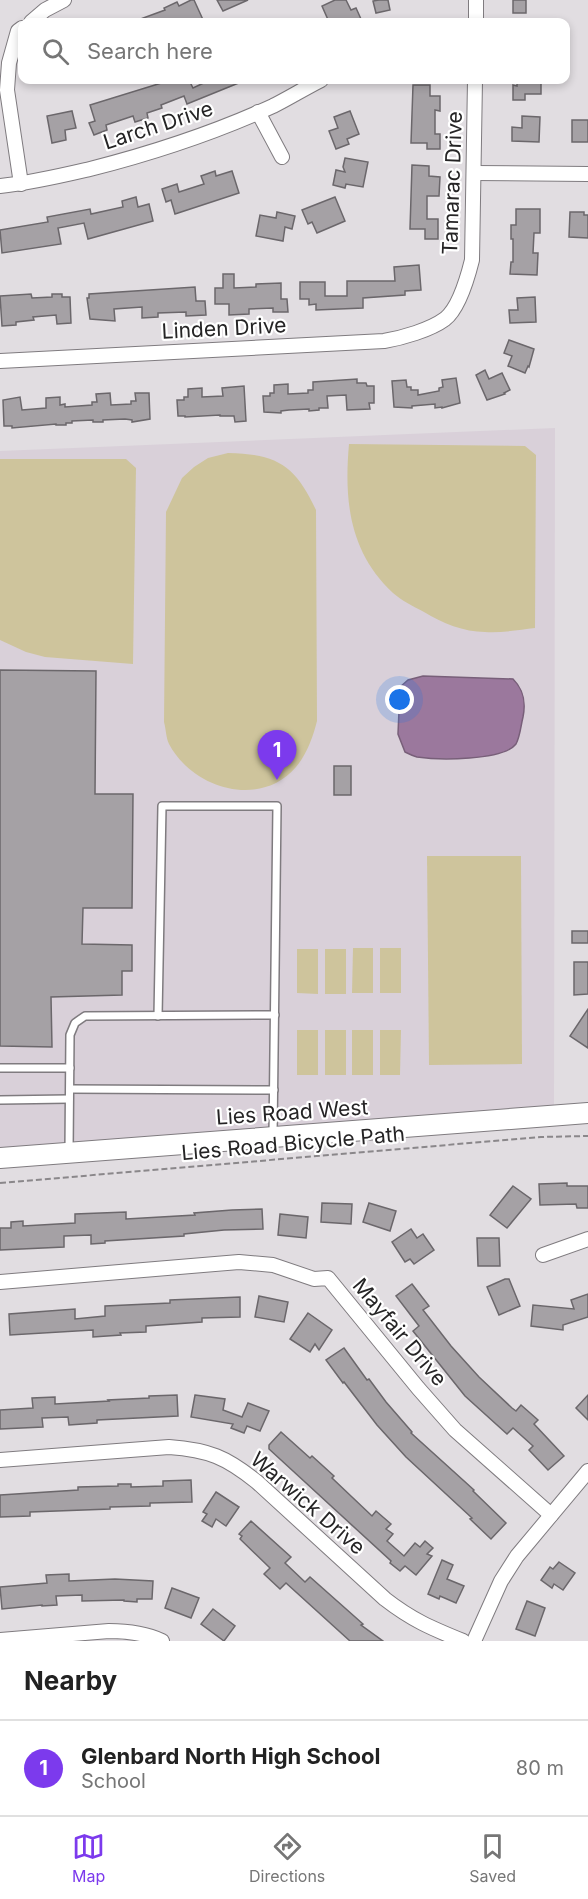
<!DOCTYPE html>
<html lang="en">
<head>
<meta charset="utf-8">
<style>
	:root { --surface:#fff; --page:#f6f6f6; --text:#222; --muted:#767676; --line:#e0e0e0; --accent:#7c3aed }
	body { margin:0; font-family:Inter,sans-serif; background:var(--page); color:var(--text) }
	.you { position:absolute; left:400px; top:700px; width:21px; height:21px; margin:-15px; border:4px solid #fff; border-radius:50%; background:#1a73e8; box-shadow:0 0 0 9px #1a73e833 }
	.badge { display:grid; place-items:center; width:39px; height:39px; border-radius:50%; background:var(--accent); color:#fff; font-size:20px; font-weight:700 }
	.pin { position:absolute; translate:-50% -50px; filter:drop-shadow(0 2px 3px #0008) }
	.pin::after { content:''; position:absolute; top:32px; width:21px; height:18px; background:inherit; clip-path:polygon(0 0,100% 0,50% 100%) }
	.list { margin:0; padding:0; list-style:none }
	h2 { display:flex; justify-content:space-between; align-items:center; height:78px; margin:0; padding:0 24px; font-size:26px }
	h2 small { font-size:20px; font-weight:400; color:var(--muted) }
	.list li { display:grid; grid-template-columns:39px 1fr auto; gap:18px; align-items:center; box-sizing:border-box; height:96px; padding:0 24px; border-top:2px solid var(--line) }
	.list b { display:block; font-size:22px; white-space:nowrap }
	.list p { margin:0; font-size:20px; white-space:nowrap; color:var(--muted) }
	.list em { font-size:20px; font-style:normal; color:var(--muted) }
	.icon { flex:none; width:33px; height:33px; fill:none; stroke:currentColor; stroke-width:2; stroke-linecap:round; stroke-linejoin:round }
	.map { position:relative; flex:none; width:588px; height:1641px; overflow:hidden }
	.search { position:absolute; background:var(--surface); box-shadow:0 3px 9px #0003; left:18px; right:18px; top:18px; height:66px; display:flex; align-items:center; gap:15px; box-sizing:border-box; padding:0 21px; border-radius:12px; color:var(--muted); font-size:22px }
	.sheet { height:174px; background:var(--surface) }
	nav { display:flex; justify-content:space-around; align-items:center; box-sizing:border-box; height:84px; border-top:2px solid var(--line); background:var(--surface); font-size:16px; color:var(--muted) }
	nav a { display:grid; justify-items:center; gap:3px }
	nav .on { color:var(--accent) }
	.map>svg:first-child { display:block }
	.built { fill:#d9d0d9 }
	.green { fill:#cec49c }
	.water { fill:#9b789d; stroke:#785f79; stroke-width:1.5 }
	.building { fill:#a5a1a5; stroke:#6b676b; stroke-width:1.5 }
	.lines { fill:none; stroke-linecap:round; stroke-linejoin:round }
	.lane-casing { stroke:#7f7b7f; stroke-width:10 }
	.street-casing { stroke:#7f7b7f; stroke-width:16 }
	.secondary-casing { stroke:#7f7b7f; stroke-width:22 }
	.path { stroke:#8a878a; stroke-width:2; stroke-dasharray:6 3; stroke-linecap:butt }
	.lane { stroke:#fff; stroke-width:7 }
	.street { stroke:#fff; stroke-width:14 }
	.secondary { stroke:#fff; stroke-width:20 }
	.labels { text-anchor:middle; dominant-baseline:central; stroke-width:4.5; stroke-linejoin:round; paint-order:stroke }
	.street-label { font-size:21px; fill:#252425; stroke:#fff }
</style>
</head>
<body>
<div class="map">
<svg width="588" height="1641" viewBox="0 0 588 1641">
	<rect width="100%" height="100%" fill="#e1dde1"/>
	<!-- built -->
	<path class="built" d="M555,428L554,1109L0,1153V451Z"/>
	<!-- green -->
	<g class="green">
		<path d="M349,444L525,446L536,455L535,628C519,630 501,633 485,632C464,632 442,623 424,612C413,606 402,601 393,593C349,552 344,500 349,444Z"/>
		<path d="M228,453C277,454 295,465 316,510L317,721C313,737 307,754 296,767C260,809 193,789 169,744C166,738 166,729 164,722L166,512L182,478L194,467L208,458Z"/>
		<path d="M0,459H126L136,468L133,664L45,657L26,652L0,640Z"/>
		<path d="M427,856H521L522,1064L429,1065Z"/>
		<path d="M353,948H373V993H352Z"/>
		<rect x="380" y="948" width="21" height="45"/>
		<path d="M297,949H318V994L297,993Z"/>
		<rect x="325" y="949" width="21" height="45"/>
		<rect x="297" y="1030" width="21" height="45"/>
		<rect x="325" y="1030" width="21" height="45"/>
		<rect x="352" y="1030" width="21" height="45"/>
		<path d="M380,1030H401L400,1075H380Z"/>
	</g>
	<!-- water -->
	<path class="water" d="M423,676L513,679C524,690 526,702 523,717C521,725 520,737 516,744C503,761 438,760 417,757C413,756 409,754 405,752L398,734L400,687L408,680Z"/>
	<!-- building -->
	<g class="building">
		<path d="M191,0H194L204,22H135V21L165,10L164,8L177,2L179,6Z"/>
		<path d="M217,0H248L223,11Z"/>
		<path d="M335,0H346L351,10L356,8L361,19L354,22H329L322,6Z"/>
		<path d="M379,0H388L390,10L376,13L373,1Z"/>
		<rect x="513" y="0" width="13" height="13"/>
		<path d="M171,80H189L193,88L210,80H246L187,104L184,96L161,105L162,108L147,113L148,118L135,122L133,116L106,125L107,130L94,135L89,123L95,121L90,105Z"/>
		<path d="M517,80H541V94H525V100H513V85L517,86Z"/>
		<path d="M413,85H430V96H440V111L435,110V134H440V149H427V143H411Z"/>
		<path d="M72,111L76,128L65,130L66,140L52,143L47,116Z"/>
		<path d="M350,111L359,134L347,139L349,144L336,149L329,131L338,128L334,117Z"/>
		<path d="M522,116L540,117L539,142L512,141V127L522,128Z"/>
		<rect x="572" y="120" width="16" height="22"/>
		<path d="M345,158L368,162L363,187L346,184L345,188L333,185L336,170L345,172L343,167Z"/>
		<path d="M412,165L429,166V176L440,177L439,196H427V219H438V239H425V229H410Z"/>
		<path d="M215,171L216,176L232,171L239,193L175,214L171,200L166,202L162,189L177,184L179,192L204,184L201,176Z"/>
		<path d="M136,197L138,207L149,204L153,221L88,239L84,223L58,228L61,244L2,253L0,230L48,222L47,217L90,209L91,214L123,207L122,201Z"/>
		<path d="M335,197L345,221L317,233L312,222L308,224L302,210Z"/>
		<path d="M516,209H540V233H534L533,253H538L537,275L510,274L511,262H513V239H511V225H516Z"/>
		<path d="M277,212L295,216L292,229L285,227L283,241L256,236L260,215L276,218Z"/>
		<path d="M570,212H584V215H588V238L569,237Z"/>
		<path d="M419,265L421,290L405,291V295L363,298V308L316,310V304L309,305V299H300V282H325V296H347V281H395L394,267Z"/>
		<path d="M223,274H234V288L256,287V284L281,283V299H287L288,312H273V308L249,309V314L229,315V304H215V288H223Z"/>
		<path d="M195,287L196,301H205L206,315L186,316V312L158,313V317L142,318V307L114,309L115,321L90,319L87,298H89V294Z"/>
		<path d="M31,294L32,298L52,297V294H62V297H70L71,323L57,324L56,315L33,317L34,320L16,322V325L2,326L0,296Z"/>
		<path d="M535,297L536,322L510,323L509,310H518L517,298Z"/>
		<path d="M509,340L534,349L529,367L528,366L525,373L508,366L512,356L504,353Z"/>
		<path d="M485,370L489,379L502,373L510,390L504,393L505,394L487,400L476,375Z"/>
		<path d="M456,378L460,403L442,408V407L435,408V404L412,406V408L394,407L392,381L406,380L407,387H411V390H418V395L439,391V388L443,387L442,380Z"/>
		<path d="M357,379V383H366L367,386H374V403H369L370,409L347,410L346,395L327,396L328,408H319V410L309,411V409L289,410L281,411V413L264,412L263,396H270V393H274V385L288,384V394L308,393V390H313V382Z"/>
		<path d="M244,386L246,421L235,422L234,416H220V415L185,417V416H178L177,400H184V397H188V389L202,388V397L223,396L222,388Z"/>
		<path d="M110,393L111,405L131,404V401H136L135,393H149L150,419L132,422V420L125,419L103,420V422H93V420L72,421V423H66V425H56V424L12,428V426H4L3,400L20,397L22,410L46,408V398L60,397V405L65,404V407L92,405V402H97L96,394Z"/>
		<path d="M0,670L96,671L95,794H133L132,908H83L82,944L132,945V971H122V995L51,997L52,1047L0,1046Z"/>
		<rect x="334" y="766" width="17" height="29"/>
		<rect x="572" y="931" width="16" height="12"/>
		<path d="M574,962H588V994L574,995Z"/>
		<path d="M588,1009V1048L570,1036Z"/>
		<path d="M567,1183V1186H588V1208H577L576,1204L540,1205L539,1184Z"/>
		<path d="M513,1186L531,1199L507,1228L490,1215Z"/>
		<path d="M322,1203L352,1204L351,1224L321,1222Z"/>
		<path d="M369,1203L396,1211L390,1231L363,1222Z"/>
		<path d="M262,1209L263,1229L224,1230L184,1234V1236L105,1241V1243L91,1244V1235L64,1236V1247L0,1250V1228H11V1222L23,1221V1226L75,1223V1214L126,1212V1219L195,1215L194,1213L232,1210Z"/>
		<path d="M280,1214L308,1217L306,1238L278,1235Z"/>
		<path d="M411,1229L417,1238L423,1234L434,1250L414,1264L410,1259L405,1262L392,1242Z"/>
		<path d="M477,1238H499L500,1266H478Z"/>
		<path d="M505,1279H509L520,1306L499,1315L487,1287Z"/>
		<path d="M412,1284L429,1306L423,1310L451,1346L479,1377L512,1408L516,1411L521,1405L538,1420L534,1424L564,1456L548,1470L529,1450L533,1446L513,1428L507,1434L465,1396L413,1331L419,1326L396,1296Z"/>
		<path d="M588,1294V1317L563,1325V1330L531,1326L533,1305L574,1309L571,1300Z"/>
		<path d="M259,1296L288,1302L284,1322L255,1317Z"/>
		<path d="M240,1297V1317L202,1318V1322L146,1326V1332L120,1333L121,1335L93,1337V1330L10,1335L9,1314L75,1309V1319L105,1316V1306L170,1303V1300Z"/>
		<path d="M308,1313L332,1330L319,1350L315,1344L310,1352L290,1339Z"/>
		<path d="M344,1348L367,1380L369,1379L386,1402L412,1432L411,1433L474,1490L473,1491L506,1523L491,1539L470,1519L472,1518L406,1457L377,1425L344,1382L343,1383L326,1360Z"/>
		<path d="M177,1395L178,1416L97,1420V1423L69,1425L68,1417L42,1418L43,1427L0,1429V1410L33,1408L32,1398L55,1397V1404L109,1401L108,1400L149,1398V1396Z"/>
		<path d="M195,1395L225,1399L223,1410L242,1417L248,1403L269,1411L260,1431L247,1426L244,1433L231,1428L233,1424L191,1417Z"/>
		<path d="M588,1395V1420L576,1408Z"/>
		<path d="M281,1432L310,1458L312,1456L334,1476L332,1478L372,1516L376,1511L391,1524L386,1529L393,1534L387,1541L404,1556L415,1543L420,1547L425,1541L433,1548L427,1554L432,1556L416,1575L405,1566L400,1571L390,1563L391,1561L269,1449V1445Z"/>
		<path d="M191,1480L192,1502L150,1503V1506L110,1507V1509L30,1512V1516L0,1517V1495L78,1490V1487L118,1486V1484H131V1487L163,1486V1481Z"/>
		<path d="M216,1492L239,1507L226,1526L216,1519L212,1527L202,1521L207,1514L203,1512Z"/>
		<path d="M251,1521L291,1557L285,1563L305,1582L310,1577L363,1624L361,1625L383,1641H350L286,1583L280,1589L264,1574L270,1568L240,1539L242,1536L239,1534Z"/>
		<path d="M442,1560L453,1565L447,1579L464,1586L456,1603L440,1596L439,1599L428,1594Z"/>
		<path d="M559,1562L575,1573L563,1590L554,1584L552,1588L541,1580L550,1567L553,1569Z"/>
		<path d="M69,1574V1581L115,1579L153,1581L152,1599H137V1602L124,1601V1600L82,1601V1595L56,1596L57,1605L42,1606V1605L2,1609L0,1587L47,1583L46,1575Z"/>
		<path d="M172,1588L199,1598L191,1618L165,1608Z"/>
		<path d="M527,1601L545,1608L535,1636L516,1629Z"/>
		<path d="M213,1609L235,1626L224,1641L201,1624Z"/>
	</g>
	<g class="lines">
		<defs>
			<g id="lane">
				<path d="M158,1016L162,806H277L273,1135"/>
				<path d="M0,1068H70"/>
				<path d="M70,1089L274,1090"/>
				<path d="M0,1100L69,1099"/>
				<path d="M69,1151L70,1035L75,1023L85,1016L275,1015"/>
			</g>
			<g id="street">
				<path d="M31,22L45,10L64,0"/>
				<path d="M476,22V0"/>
				<path d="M258,112L282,157"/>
				<path d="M474,173L588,174"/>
				<path d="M21,184L7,90L9,63L18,31L22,28"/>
				<path d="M0,186C31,183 60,176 90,169C153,153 214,133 273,106C289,98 305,88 321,80"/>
				<path d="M0,361L384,341C402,338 430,330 445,319C459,308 468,276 472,260L475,80"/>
				<path d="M543,1255L588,1239"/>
				<path d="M0,1282L239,1262L273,1265L314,1279L328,1278L418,1388L455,1430L551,1515"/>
				<path d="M0,1460L169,1447C209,1450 226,1457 257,1482L385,1599C412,1620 431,1628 463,1641"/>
				<path d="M0,1640L109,1631C127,1631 145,1633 162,1641"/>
				<path d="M474,1641L501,1581L517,1556L588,1471"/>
			</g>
			<path id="secondary" d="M0,1158L588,1113"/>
		</defs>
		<!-- lane casing -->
		<use href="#lane" class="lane-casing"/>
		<!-- street casing -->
		<use href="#street" class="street-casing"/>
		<!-- secondary casing -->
		<use href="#secondary" class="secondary-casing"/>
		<!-- path -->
		<path class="path" d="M0,1183L541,1137L588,1136"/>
		<!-- lane -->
		<use href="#lane" class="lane"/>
		<!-- street -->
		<use href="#street" class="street"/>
		<!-- secondary -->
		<use href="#secondary" class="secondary"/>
	</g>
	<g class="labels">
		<!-- street labels -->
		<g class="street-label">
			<text transform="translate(158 125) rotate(-18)">Larch Drive</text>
			<text transform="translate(452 183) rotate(-88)">Tamarac Drive</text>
			<text transform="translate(224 328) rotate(-3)">Linden Drive</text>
			<text transform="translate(292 1112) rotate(-4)">Lies Road West</text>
			<text transform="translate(293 1143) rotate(-5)">Lies Road Bicycle Path</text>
			<text transform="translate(400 1332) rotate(50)">Mayfair Drive</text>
			<text transform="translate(308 1503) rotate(41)">Warwick Drive</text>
		</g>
	</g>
</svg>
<div class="you"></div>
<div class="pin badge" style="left:277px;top:780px">1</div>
<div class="search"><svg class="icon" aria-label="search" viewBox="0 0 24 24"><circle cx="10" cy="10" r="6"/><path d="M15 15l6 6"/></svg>Search here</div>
</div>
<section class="sheet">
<h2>Nearby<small></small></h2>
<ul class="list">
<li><span class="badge">1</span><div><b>Glenbard North High School</b><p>School</p></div><em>80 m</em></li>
</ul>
</section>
<nav>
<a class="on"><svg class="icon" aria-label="map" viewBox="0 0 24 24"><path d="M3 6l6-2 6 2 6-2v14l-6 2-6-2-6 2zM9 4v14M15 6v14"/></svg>Map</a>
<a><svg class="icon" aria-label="directions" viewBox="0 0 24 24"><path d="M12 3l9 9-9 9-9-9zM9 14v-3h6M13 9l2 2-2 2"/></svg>Directions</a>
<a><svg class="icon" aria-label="saved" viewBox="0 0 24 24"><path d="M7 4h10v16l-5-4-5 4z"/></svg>Saved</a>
</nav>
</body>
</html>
